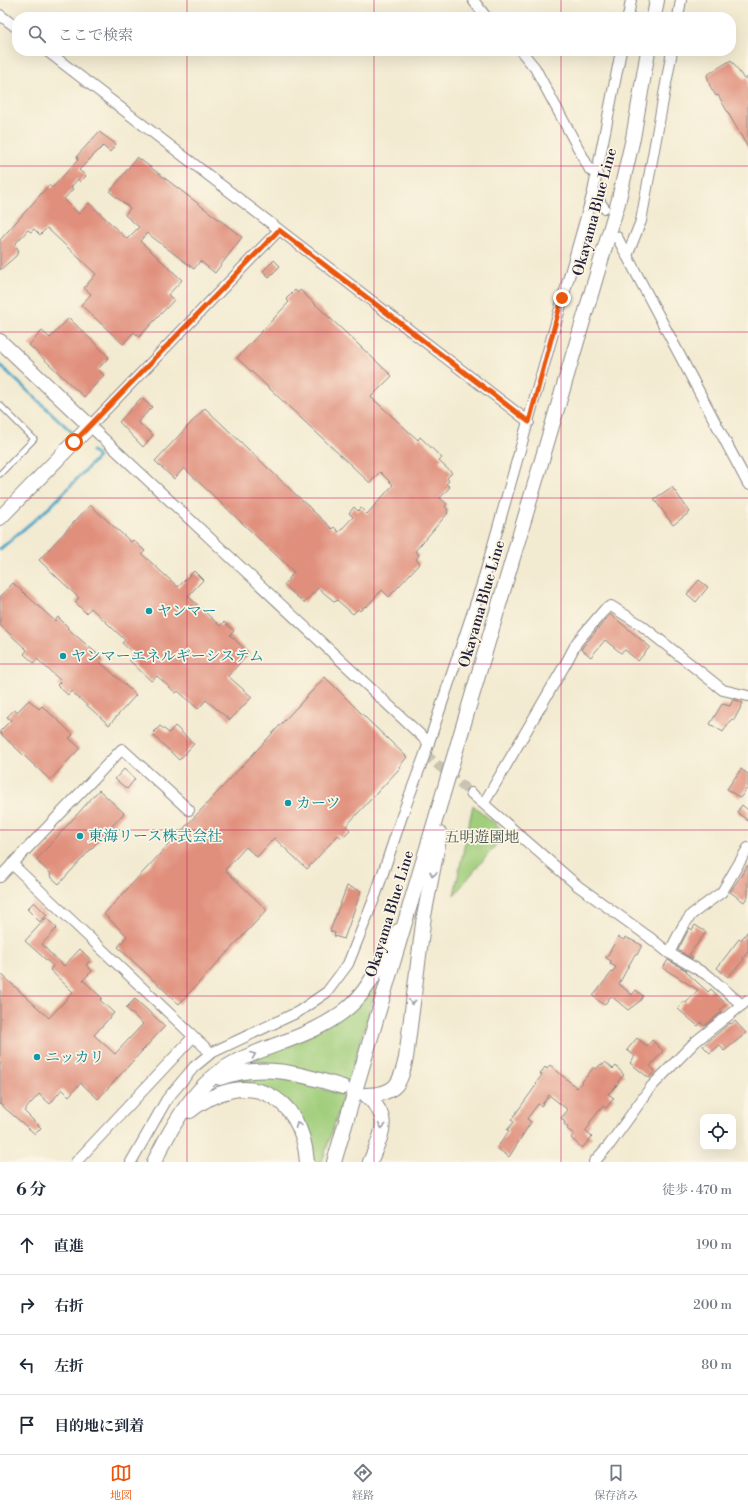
<!DOCTYPE html>
<html lang="ja">
<head>
<meta charset="utf-8">
<style>
	:root { --surface:#fff; --page:#f6f6f7; --text:#1f2937; --muted:#747a83; --line:#e0e1e3; --accent:#ea580c }
	body { margin:0; font-family:"Libre Bodoni","Noto Serif JP",serif; background:var(--page); color:var(--text) }
	.controls { position:absolute; right:12px; bottom:12px; display:grid; overflow:hidden; border-radius:8px; box-shadow:0 4px 16px #0002 }
	.controls button { width:36px; height:36px; display:grid; place-items:center; padding:0; border:0; border-bottom:1px solid var(--line); background:var(--surface); color:var(--text); font:20px sans-serif }
	.stop { position:absolute; width:12px; height:12px; margin:-9px; border:3px solid #ea580c; border-radius:50%; background:#fff }
	.stop.end { background:#ea580c; border-color:#fff; box-shadow:0 1px 4px #0008 }
	.list { margin:0; padding:0; list-style:none }
	h2 { display:flex; justify-content:space-between; align-items:center; height:52px; margin:0; padding:0 16px; font-size:17px }
	h2 small { font-size:13px; font-weight:400; color:var(--muted) }
	.list li { display:grid; grid-template-columns:26px 1fr auto; gap:12px; align-items:center; box-sizing:border-box; height:60px; padding:0 16px; border-top:1px solid var(--line) }
	.list b { display:block; font-size:15px; white-space:nowrap }
	.list em { font-size:13px; font-style:normal; color:var(--muted) }
	.icon { flex:none; width:22px; height:22px; fill:none; stroke:currentColor; stroke-width:2; stroke-linecap:round; stroke-linejoin:round }
	.map { position:relative; flex:none; width:748px; height:1162px; overflow:hidden }
	.search { position:absolute; background:var(--surface); box-shadow:0 4px 16px #0002; left:12px; right:12px; top:12px; height:44px; display:flex; align-items:center; gap:10px; box-sizing:border-box; padding:0 14px; border-radius:16px; color:var(--muted); font-size:15px }
	.sheet { height:292px; background:var(--surface) }
	nav { display:flex; justify-content:space-around; align-items:center; box-sizing:border-box; height:56px; border-top:1px solid var(--line); background:var(--surface); font-size:11px; color:var(--muted) }
	nav a { display:grid; justify-items:center; gap:2px }
	nav .on { color:var(--accent) }
	.map>svg:first-child { display:block }
	.green { fill:#a0ce7c; stroke:#61785c }
	.lines { fill:none; stroke-linecap:round; stroke-linejoin:round }
	.stream { stroke:#4aa5c8; stroke-width:3 }
	.building { fill:#e08f7b }
	.street-tunnel { stroke:#c9c3b3; stroke-width:10; stroke-dasharray:10 5; stroke-linecap:butt }
	.lane-casing { stroke:#8a8686; stroke-width:7 }
	.street-casing { stroke:#8a8686; stroke-width:12 }
	.secondary-casing { stroke:#8a8686; stroke-width:16 }
	.lane { stroke:#fff; stroke-width:5 }
	.street { stroke:#fff; stroke-width:10 }
	.secondary { stroke:#fff; stroke-width:14 }
	.oneway { stroke:#9c9ca7 }
	.route { stroke:#ea580c; stroke-width:5 }
	.grid { fill:none; stroke:#c2185b; stroke-width:1; stroke-opacity:0.55 }
	.culture-dot { fill:#0f9aa8; stroke:#fcf5e5; stroke-width:1.5 }
	.labels { text-anchor:middle; dominant-baseline:central; stroke-width:3.5; stroke-linejoin:round; paint-order:stroke }
	.street-label { font-size:15px; fill:#22223b; stroke:#fcf5e5 }
	.culture-label { font-size:15px; fill:#0d838f; stroke:#fcf5e5; text-anchor:start }
	.park-label { font-size:15px; fill:#48564e; stroke:#fcf5e5 }
</style>
</head>
<body>
<div class="map">
<svg width="748" height="1162" viewBox="0 0 748 1162">
	<rect width="100%" height="100%" fill="#fcf5e5"/>
	<filter id="ink" filterUnits="userSpaceOnUse"><feTurbulence type="fractalNoise" baseFrequency=".025" numOctaves="2"/><feDisplacementMap in="SourceGraphic" scale="8" xChannelSelector="R" yChannelSelector="G"/><feConvolveMatrix kernelMatrix="1 2 1 2 8 2 1 2 1" color-interpolation-filters="sRGB"/></filter>
	<filter id="wash" filterUnits="userSpaceOnUse"><feTurbulence type="fractalNoise" baseFrequency=".012" numOctaves="4" result="noise"/><feDisplacementMap in="SourceGraphic" scale="16" xChannelSelector="R" yChannelSelector="G"/><feGaussianBlur stdDeviation="0.9" result="paint"/><feColorMatrix in="noise" values="0 0 0 0 0 0 0 0 0 0 0 0 0 0 0 0 0 1.4 0 .05"/><feComposite in="paint" operator="in"/></filter>
	<g filter="url(#wash)">
		<rect width="100%" height="100%" fill="#f3ebd1"/>
		<!-- green -->
		<g class="green">
			<path d="M473,805L506,833L454,895Z"/>
			<path d="M373,985L377,986L348,1082L275,1064L253,1062Z"/>
			<path d="M272,1076L344,1095L322,1162H313L311,1142L302,1118L288,1101L227,1086L226,1081L246,1077Z"/>
		</g>
		<g class="lines">
			<!-- stream -->
			<g class="stream">
				<path d="M0,365L75,435"/>
				<path d="M0,549L51,506L98,457L92,451"/>
			</g>
		</g>
		<g id="blocks">
			<!-- building -->
			<g class="building">
				<path d="M731,60L744,79L748,77V148L718,95L716,96L710,86L707,75Z"/>
				<path d="M99,132L116,144L110,152L103,146L79,170L86,176L80,182L78,179L71,187L73,189L64,199L79,214L89,203L127,239L139,227L125,215L130,208L110,192L137,157L242,237L215,273L200,261L194,269L147,233L140,241L182,280L168,295L174,300L139,337L134,332L123,344L81,305L91,294L84,288L96,274L47,228L40,235L34,229L31,232L28,230L14,245L19,250L16,256L0,270V240L49,185L52,188L78,160L77,156Z"/>
				<path d="M274,260L280,266L269,277L263,271Z"/>
				<path d="M295,290L298,293L300,290L392,376L371,397L418,440L420,437L442,458L439,461L452,473L447,478L449,481L446,484L450,487L440,498L447,504L445,506L448,510L447,512L448,513L415,551L419,555L416,559L420,563L389,597L382,590L366,607L365,606L360,611L358,609L353,614L337,600L335,602L318,588L304,603L284,585L294,572L184,468L174,479L155,461L205,408L332,529L334,527L339,532L353,517L349,513L354,507L358,511L361,508L367,514L393,485L380,472L370,483L237,358L289,302L286,299Z"/>
				<path d="M69,318L109,357L98,369L104,375L84,397L29,345L42,331L50,338Z"/>
				<path d="M141,398L152,407L138,422L153,435L143,447L119,422Z"/>
				<path d="M672,487L690,512L673,525L654,499Z"/>
				<path d="M90,505L131,542L133,540L145,551L142,554L178,587L194,571L203,580L188,596L220,626L224,622L234,631L230,635L249,653L228,676L252,697L230,720L206,700L198,709L178,691L176,693L157,676L151,681L129,660L134,654L122,643L125,640L91,608L86,613L75,602L79,598L39,560Z"/>
				<path d="M699,580L708,587L696,602L687,594Z"/>
				<path d="M13,583L55,621L58,617L68,627L67,628L102,658L99,661L136,695L109,725L71,691L68,695L57,685L61,681L37,659L34,663L24,654L27,650L0,625V597Z"/>
				<path d="M610,614L650,647L638,661L625,650L621,653L605,640L591,657L581,649Z"/>
				<path d="M325,677L372,724L407,757L399,767L400,768L346,826L350,830L342,838L338,835L307,869L274,838L257,857L246,847L225,870L267,910L179,1004L118,947L127,936L104,914Z"/>
				<path d="M733,699L743,703L734,720L732,719L729,722L723,732L710,724L722,704L730,706Z"/>
				<path d="M29,700L39,709L42,706L63,725L73,735L69,738L80,748L50,780L0,733V731L11,720L7,717L14,710L17,712Z"/>
				<path d="M160,726L169,733L175,726L194,744L179,760L152,734Z"/>
				<path d="M124,769L135,779L127,789L115,779Z"/>
				<path d="M741,769L748,774V787L740,798L727,789Z"/>
				<path d="M99,790L124,813L59,884L50,876L51,874L36,860Z"/>
				<path d="M742,805L748,810V821L737,812Z"/>
				<path d="M748,865V896L744,902L730,892Z"/>
				<path d="M347,886L361,891L344,939L334,936L335,933L330,931Z"/>
				<path d="M34,902L47,915L40,922L27,909Z"/>
				<path d="M46,918L57,928L42,944L49,952L64,966L80,949L91,960L86,965L92,971L83,980L102,998L100,1000L114,1013L94,1035L115,1054L143,1024L126,1008L135,999L165,1026L98,1099L81,1083L69,1096L62,1089L50,1104L39,1094L24,1111L41,1128L35,1134L0,1104V973L49,1018L73,992L50,970L53,966L25,941Z"/>
				<path d="M695,925L706,932L689,955L693,957L692,959L678,950L689,929L690,928L692,930Z"/>
				<path d="M748,931V952L743,958L744,960L728,977L717,968L739,939L741,940Z"/>
				<path d="M618,937L624,940L625,937L642,945L637,955L635,954L619,984L632,995L636,990L643,996L640,1001L628,1010L611,996L604,1005L593,996L616,967L610,964L611,961L606,958Z"/>
				<path d="M668,960L687,971L686,972L708,992L711,989L726,1004L720,1010L722,1012L704,1026L701,1022L698,1026L678,1009L684,1001L686,1003L698,990L663,968Z"/>
				<path d="M735,1021L746,1033L724,1051L720,1045L710,1053L703,1046L730,1023L731,1024Z"/>
				<path d="M637,1038L647,1046L652,1040L663,1051L650,1066L655,1071L649,1078L630,1063L635,1056L627,1050Z"/>
				<path d="M605,1062L613,1069L616,1066L624,1075L618,1081L619,1083L608,1094L614,1098L606,1108L603,1106L590,1122V1125L585,1131L592,1137L582,1148L571,1138L574,1134L567,1129L568,1127L564,1124L565,1122L561,1118L568,1110L549,1095L541,1106L538,1104L527,1119L531,1122L509,1157L497,1148L509,1131L507,1130L514,1122L511,1120L537,1084L536,1083L542,1075L540,1074L545,1067L547,1069L550,1065L577,1088L594,1067L596,1069L601,1064L603,1065Z"/>
			</g>
		</g>
	</g>
	<g filter="url(#ink)">
		<use href="#blocks" fill-opacity="0" stroke="#8a8686" stroke-width="1"/>
		<g class="lines">
			<!-- street-tunnel -->
			<path class="street-tunnel" d="M425,754L471,793"/>
			<defs>
				<path id="lane" d="M0,405L34,439L0,474"/>
				<g id="street">
					<path d="M473,0L486,17"/>
					<path d="M0,15L17,28"/>
					<path d="M628,17L631,0"/>
					<path d="M678,17L681,0"/>
					<path d="M47,51L529,422"/>
					<path d="M521,51L535,68L590,170L597,175"/>
					<path d="M593,192L604,208"/>
					<path d="M279,230L90,426L429,743"/>
					<path d="M617,237L748,484"/>
					<path d="M627,256L641,221L672,51"/>
					<path d="M471,793L578,886L649,937L669,953L709,976L742,1005"/>
					<path d="M484,803L566,663L577,642L605,609L611,606L641,625L723,690L748,696"/>
					<path d="M12,864L211,1053"/>
					<path d="M0,877L122,749L189,810"/>
					<path d="M669,953L683,926L692,914L722,892L748,848"/>
					<path d="M76,1162L193,1037"/>
					<path d="M131,1162L167,1099L194,1067L211,1053L298,1012L327,992L348,964L376,894L403,813L425,754L482,584L593,192L621,51"/>
					<path d="M594,1162L610,1144L651,1087L695,1042L748,1000"/>
				</g>
				<g id="secondary">
					<path d="M654,17L657,0"/>
					<path d="M0,341L90,426L0,518"/>
					<path d="M220,1078C264,1062 301,1074 343,1087"/>
					<path d="M366,1095C396,1094 400,1085 406,1058L424,916L440,834"/>
					<path d="M366,1095C393,1119 382,1133 370,1162"/>
					<path d="M190,1111C244,1067 302,1092 307,1162"/>
					<path d="M154,1162C173,1124 195,1083 235,1062C272,1043 316,1036 349,1007C372,987 383,956 398,931"/>
					<path d="M334,1162L618,203L633,138L648,51"/>
				</g>
			</defs>
			<!-- lane casing -->
			<use href="#lane" class="lane-casing"/>
			<!-- street casing -->
			<use href="#street" class="street-casing"/>
			<!-- secondary casing -->
			<use href="#secondary" class="secondary-casing"/>
			<!-- lane -->
			<use href="#lane" class="lane"/>
			<!-- street -->
			<use href="#street" class="street"/>
			<!-- secondary -->
			<use href="#secondary" class="secondary"/>
		</g>
		<!-- one-way arrows -->
		<defs><path id="oneway-chevron" d="M-2-3.5L2.5 0L-2 3.5" fill="none" stroke-width="1.6" stroke-linecap="round" stroke-linejoin="round"/></defs>
		<g class="oneway">
			<use href="#oneway-chevron" transform="translate(433 874) rotate(101)"/>
			<use href="#oneway-chevron" transform="translate(412 1002) rotate(97)"/>
			<use href="#oneway-chevron" transform="translate(253 1055) rotate(-21)"/>
			<use href="#oneway-chevron" transform="translate(298 1125) rotate(-113)"/>
			<use href="#oneway-chevron" transform="translate(382 1126) rotate(96)"/>
		</g>
	</g>
	<g class="lines" filter="url(#ink)">
		<!-- route -->
		<path class="route" d="M74,442L279,230L529,422L562,298"/>
	</g>
	<!-- grid -->
	<path class="grid" d="M187,0V17M374,0V17M561,0V17M187,51V1162M374,51V1162M561,51V1162M0,166H748M0,332H748M0,498H748M0,664H748M0,830H748M0,996H748"/>
	<!-- markers -->
	<g class="culture-dot">
		<circle cx="149" cy="611" r="4"/>
		<circle cx="63" cy="656" r="4"/>
		<circle cx="288" cy="803" r="4"/>
		<circle cx="80" cy="836" r="4"/>
		<circle cx="37" cy="1057" r="4"/>
	</g>
	<g class="labels">
		<!-- street labels -->
		<g class="street-label">
			<text transform="translate(595 212) rotate(-75)">Okayama Blue Line</text>
			<text transform="translate(482 604) rotate(-74)">Okayama Blue Line</text>
			<text transform="translate(390 914) rotate(-73)">Okayama Blue Line</text>
		</g>
		<!-- culture labels -->
		<g class="culture-label">
			<text x="157" y="611">ヤンマー</text>
			<text x="71" y="656">ヤンマーエネルギーシステム</text>
			<text x="296" y="803">カーツ</text>
			<text x="88" y="836">東海リース株式会社</text>
			<text x="45" y="1057">ニッカリ</text>
		</g>
		<!-- park labels -->
		<g class="park-label">
			<text x="482" y="837">五明遊園地</text>
		</g>
	</g>
</svg>
<div class="controls">
<button><svg class="icon" aria-label="locate" viewBox="0 0 24 24"><circle cx="12" cy="12" r="6"/><path d="M12 2v4M12 18v4M2 12h4M18 12h4"/></svg></button>
</div>
<div class="stop" style="left:74px;top:442px"></div>
<div class="stop end" style="left:562px;top:298px"></div>
<div class="search"><svg class="icon" aria-label="search" viewBox="0 0 24 24"><circle cx="10" cy="10" r="6"/><path d="M15 15l6 6"/></svg>ここで検索</div>
</div>
<section class="sheet">
<h2>6 分<small>徒歩 · 470 m</small></h2>
<ul class="list">
<li><svg class="icon" aria-label="ahead" viewBox="0 0 24 24"><path d="M12 20V5M6 11l6-6 6 6"/></svg><div><b>直進</b></div><em>190 m</em></li>
<li><svg class="icon" aria-label="right" viewBox="0 0 24 24"><path d="M7 20v-9h11M14 6l5 5-5 5"/></svg><div><b>右折</b></div><em>200 m</em></li>
<li><svg class="icon" aria-label="left" viewBox="0 0 24 24"><path d="M17 20v-9H6M10 6l-5 5 5 5"/></svg><div><b>左折</b></div><em>80 m</em></li>
<li><svg class="icon" aria-label="arrive" viewBox="0 0 24 24"><path d="M6 21V4h12l-3 4 3 4H6"/></svg><div><b>目的地に到着</b></div></li>
</ul>
</section>
<nav>
<a class="on"><svg class="icon" aria-label="map" viewBox="0 0 24 24"><path d="M3 6l6-2 6 2 6-2v14l-6 2-6-2-6 2zM9 4v14M15 6v14"/></svg>地図</a>
<a><svg class="icon" aria-label="directions" viewBox="0 0 24 24"><path d="M12 3l9 9-9 9-9-9zM9 14v-3h6M13 9l2 2-2 2"/></svg>経路</a>
<a><svg class="icon" aria-label="saved" viewBox="0 0 24 24"><path d="M7 4h10v16l-5-4-5 4z"/></svg>保存済み</a>
</nav>
</body>
</html>
